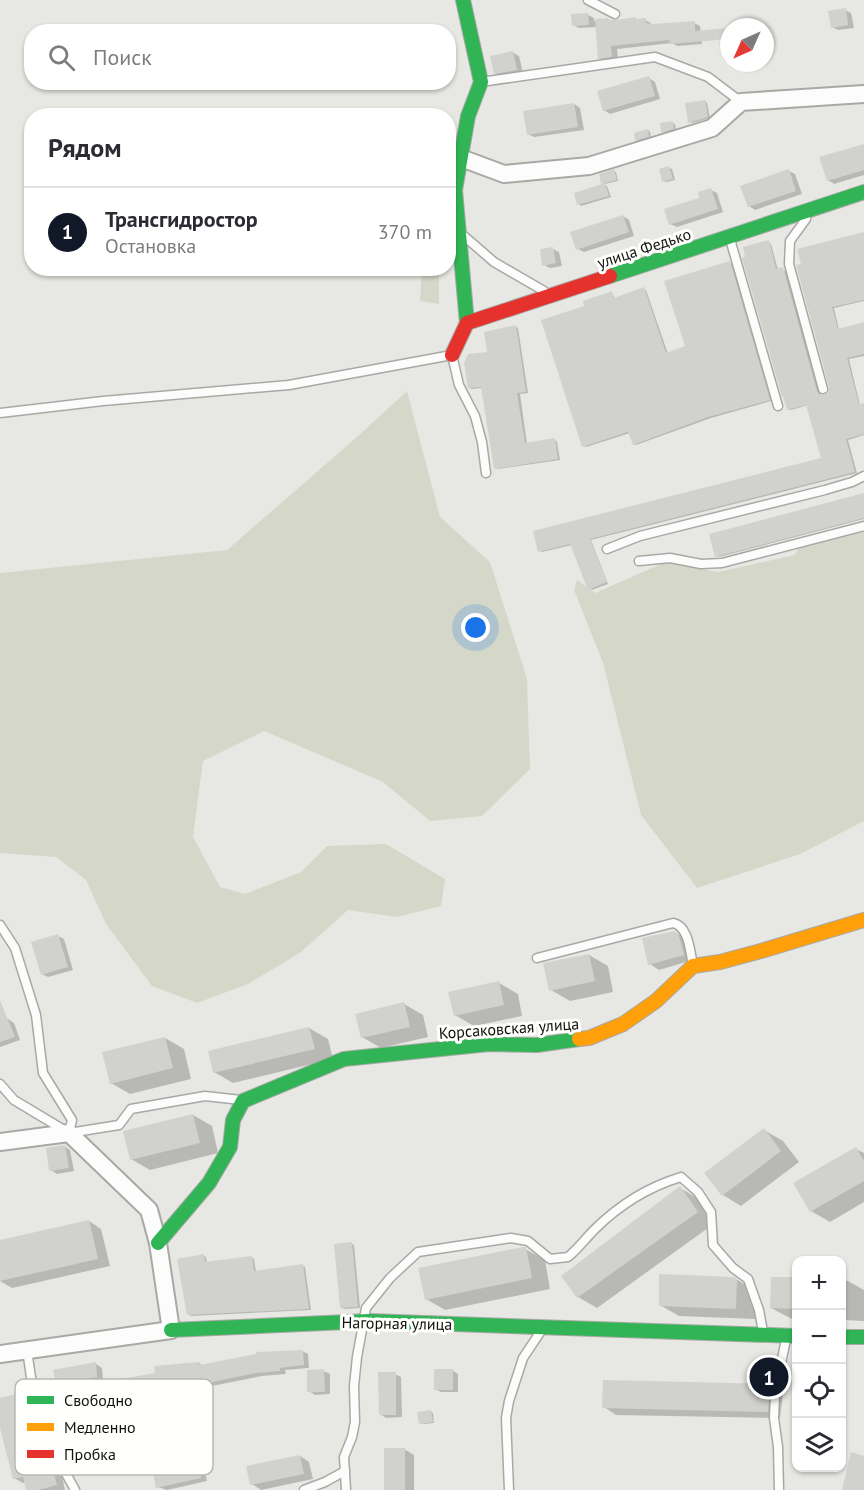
<!DOCTYPE html>
<html lang="ru">
<head>
<meta charset="utf-8">
<style>
	:root { --surface:#fff; --page:#f2f2f3; --text:#2b2b33; --muted:#7c7c81; --line:#e1e1e2; --accent:#111827 }
	body { margin:0; font-family:"PT Sans",sans-serif; background:var(--page); color:var(--text) }
	.controls { position:absolute; right:18px; bottom:18px; display:grid; overflow:hidden; border-radius:12px; box-shadow:0 2px 4px #0004 }
	.controls button { width:54px; height:54px; display:grid; place-items:center; padding:0; border:0; border-bottom:2px solid var(--line); background:var(--surface); color:var(--text); font:30px sans-serif }
	.compass { position:absolute; left:720px; top:18px; width:54px; height:54px; border-radius:50%; background:var(--surface); box-shadow:0 2px 4px #0004; rotate:225deg }
	.you { position:absolute; left:476px; top:628px; width:21px; height:21px; margin:-15px; border:4px solid #fff; border-radius:50%; background:#1a73e8; box-shadow:0 0 0 9px #1a73e833 }
	.badge { display:grid; place-items:center; width:39px; height:39px; border-radius:50%; background:var(--accent); color:#fff; font-size:20px; font-weight:700 }
	.pin { position:absolute; translate:-50% -50%; border:3px solid #fff; box-shadow:0 2px 6px #0006 }
	.list { margin:0; padding:0; list-style:none }
	h2 { display:flex; justify-content:space-between; align-items:center; height:78px; margin:0; padding:0 24px; font-size:26px }
	h2 small { font-size:20px; font-weight:400; color:var(--muted) }
	.list li { display:grid; grid-template-columns:39px 1fr auto; gap:18px; align-items:center; box-sizing:border-box; height:90px; padding:0 24px; border-top:2px solid var(--line) }
	.list b { display:block; font-size:22px; white-space:nowrap }
	.list p { margin:0; font-size:20px; white-space:nowrap; color:var(--muted) }
	.list em { font-size:20px; font-style:normal; color:var(--muted) }
	.icon { flex:none; width:33px; height:33px; fill:none; stroke:currentColor; stroke-width:2; stroke-linecap:round; stroke-linejoin:round }
	.map { position:relative; flex:none; width:864px; height:1490px; overflow:hidden }
	.search { position:absolute; background:var(--surface); box-shadow:0 2px 4px #0004; left:24px; top:24px; width:432px; height:66px; display:flex; align-items:center; gap:15px; box-sizing:border-box; padding:0 21px; border-radius:24px; color:var(--muted); font-size:22px }
	.panel { position:absolute; background:var(--surface); box-shadow:0 2px 4px #0004; left:24px; top:108px; width:432px; height:168px; border-radius:24px }
	.map>svg:first-child { display:block }
	.green { fill:#d5d8c8 }
	.shadow { fill:#0003 }
	.building { fill:#d1d1ce }
	.lines { fill:none; stroke-linecap:round; stroke-linejoin:round }
	.lane-casing { stroke:#a8a9a5; stroke-width:11 }
	.street-casing { stroke:#a8a9a5; stroke-width:20 }
	.fast-casing { stroke:#a8a9a5; stroke-width:16 }
	.slow-casing { stroke:#a8a9a5; stroke-width:16 }
	.jam-casing { stroke:#a8a9a5; stroke-width:16 }
	.lane { stroke:#fbfcfb; stroke-width:8 }
	.street { stroke:#fbfcfb; stroke-width:16 }
	.fast { stroke:#30b455; stroke-width:14 }
	.slow { stroke:#ff9f0a; stroke-width:14 }
	.jam { stroke:#e5322d; stroke-width:14 }
	.labels { text-anchor:middle; dominant-baseline:central; stroke-width:6; stroke-linejoin:round; paint-order:stroke }
	.street-label { font-size:16px; fill:#11110f; stroke:#fffffe }
	.key { fill:#fffffe; stroke:#b8b8b6; stroke-width:1.5 }
	.key-label { font-size:16px; fill:#11110f }
</style>
</head>
<body>
<div class="map">
<svg width="864" height="1490" viewBox="0 0 864 1490">
	<rect width="100%" height="100%" fill="#e7e8e3"/>
	<!-- green -->
	<g class="green">
		<path d="M422,269H439V304L420,301Z"/>
		<path d="M407,391L440,517L490,562L527,679L530,769L482,816L430,821L383,782L264,731L203,761L193,837L220,887L245,894L301,872L327,846L386,844L445,879L441,906L397,917L348,910L301,952L248,984L197,1003L152,986L106,924L86,880L56,857L0,853V573L227,550L357,437Z"/>
		<path d="M864,532V821L800,854L697,888L641,815L603,663L574,590L577,580L595,593L666,562L718,572L795,555L799,546Z"/>
	</g>
	<!-- shadow -->
	<g class="shadow">
		<path d="M845,10L851,13L854,28L838,30L832,27Z"/>
		<path d="M588,15L594,18V21L645,20L651,23L652,26L694,23L700,26L702,44L677,46L672,43L617,49L618,60L605,61L599,58L597,27L579,28L573,25Z"/>
		<path d="M723,30H729V50L724,49Z"/>
		<path d="M512,52L519,56L523,73L501,76L495,73Z"/>
		<path d="M649,78L655,82L660,99L610,114L604,110Z"/>
		<path d="M705,101L707,103L710,118L692,123L690,122Z"/>
		<path d="M574,104L580,108L584,130L534,137L528,134Z"/>
		<path d="M673,123L675,124L676,130L665,133L663,132Z"/>
		<path d="M648,130L650,132L651,138L639,141L637,140Z"/>
		<path d="M864,146V175L834,184L828,180Z"/>
		<path d="M669,168L672,169L675,180L666,182L663,181Z"/>
		<path d="M614,171L616,172L618,181L605,184L602,183Z"/>
		<path d="M789,171L795,174L802,194L755,210L749,206Z"/>
		<path d="M605,185L607,186L611,197L581,206L579,204Z"/>
		<path d="M711,190L717,193L723,212L677,227L670,224Z"/>
		<path d="M623,216L629,220L634,236L584,252L578,249Z"/>
		<path d="M864,234V301L834,308L839,330L864,324V356L849,359L860,405L864,404V435L848,440L857,473L591,540L608,584L592,590L589,588L572,545L542,552L540,551L823,459L808,405L791,410L788,409L768,242L771,244L778,270L786,271L821,396L829,394L831,387L798,266Z"/>
		<path d="M553,249L559,252L562,266L550,268L544,265Z"/>
		<path d="M730,263L732,264L771,401L711,418L636,445L634,444L630,433L586,447L584,446L586,307L611,293L616,299L643,289L646,290L668,354L687,347Z"/>
		<path d="M515,326L518,328L528,393L520,394L527,444L555,440L557,442L560,460L498,469L495,468L483,388L472,389L469,388L489,353Z"/>
		<path d="M864,495V519L719,557L717,556Z"/>
		<path d="M675,932L684,938L693,960L659,970L650,964Z"/>
		<path d="M58,936L64,939L73,970L48,977L42,974Z"/>
		<path d="M589,955L608,966L613,992L570,1001L551,990Z"/>
		<path d="M499,983L518,994L522,1016L474,1026L455,1015Z"/>
		<path d="M404,1004L423,1015L428,1037L381,1048L362,1037Z"/>
		<path d="M8,1019L14,1023L20,1040L0,1047V1022Z"/>
		<path d="M309,1028L328,1039L333,1059L233,1083L214,1072Z"/>
		<path d="M165,1038L184,1049L191,1079L130,1094L111,1083Z"/>
		<path d="M193,1115L212,1126L218,1153L150,1170L131,1159Z"/>
		<path d="M764,1130L783,1141L799,1162L741,1206L723,1195Z"/>
		<path d="M64,1146L70,1150L74,1171L57,1174L51,1170Z"/>
		<path d="M856,1149L864,1153V1202L830,1222L811,1211Z"/>
		<path d="M680,1188L699,1199L715,1223L597,1308L578,1297Z"/>
		<path d="M89,1221L101,1229L110,1266L12,1288L0,1281V1241Z"/>
		<path d="M352,1244L354,1245L360,1308L344,1309L341,1307Z"/>
		<path d="M525,1249L545,1260L550,1289L445,1310L426,1299Z"/>
		<path d="M204,1256L206,1257L207,1264L251,1257L254,1259L256,1272L302,1266L305,1267L311,1310L191,1316L189,1314Z"/>
		<path d="M734,1278L756,1291L755,1319L679,1316L660,1305Z"/>
		<path d="M772,1278L796,1279V1319L790,1318L771,1308Z"/>
		<path d="M842,1280L848,1281L864,1290V1321L842,1320Z"/>
		<path d="M302,1351L308,1354L309,1368L285,1370L286,1374L262,1376L207,1387V1390L177,1393L178,1401L166,1403L160,1399L159,1394L132,1399L126,1396L199,1363L203,1366Z"/>
		<path d="M96,1364L102,1368L103,1380L63,1387L57,1383Z"/>
		<path d="M452,1370L458,1374V1392H441L435,1389Z"/>
		<path d="M324,1371L330,1374V1394L315,1395L309,1391Z"/>
		<path d="M395,1374L401,1377L402,1417L386,1418L380,1414Z"/>
		<path d="M770,1386L783,1393L780,1418L616,1415L604,1407Z"/>
		<path d="M16,1396L25,1401L43,1473L53,1471L62,1476L65,1490H28L26,1483H23L14,1478L0,1422V1400Z"/>
		<path d="M430,1411L433,1413L434,1423L423,1424L420,1423Z"/>
		<path d="M404,1449L414,1455V1490H385Z"/>
		<path d="M300,1456L309,1462L313,1479L261,1490L252,1484Z"/>
		<path d="M197,1465L204,1468L207,1481L167,1490L158,1487Z"/>
	</g>
	<!-- building -->
	<g class="building">
		<path d="M846,8L848,25L831,28L828,11Z"/>
		<path d="M588,13L589,25L572,26L571,14Z"/>
		<path d="M636,17V19L646,18V23L652,24L695,21V31L729,28V39L670,44L669,40L611,46L612,57L598,59L595,19L609,18V20H616Z"/>
		<path d="M513,51L517,70L494,74L490,56Z"/>
		<path d="M649,76L655,96L603,111L597,91Z"/>
		<path d="M705,100L708,117L688,123L685,103Z"/>
		<path d="M574,103L578,127L527,135L523,111Z"/>
		<path d="M673,121L674,129L661,133L660,123Z"/>
		<path d="M648,129L649,137L635,141L634,133Z"/>
		<path d="M864,144V170L827,181L819,157Z"/>
		<path d="M669,166L673,179L662,182L659,169Z"/>
		<path d="M614,169L617,180L601,184L599,174Z"/>
		<path d="M789,169L796,191L748,207L740,186Z"/>
		<path d="M605,183L609,196L577,205L574,193Z"/>
		<path d="M711,188L718,209L669,225L664,209L699,198L698,192Z"/>
		<path d="M623,215L629,232L576,250L570,232Z"/>
		<path d="M864,232V300L832,307L838,329L864,322V354L847,358L859,404L864,403V434L846,439L855,472L590,539L607,582L588,590L570,544L538,552L533,531L821,458L806,405L787,410L783,396L782,397L742,258L745,257L743,247L769,240L776,269L783,267L817,391L819,394L824,395L828,393L829,387L796,265L801,264L797,249Z"/>
		<path d="M553,247L556,263L542,266L540,249Z"/>
		<path d="M730,261L770,400L708,417L633,445L628,432L582,447L541,320L584,306L583,301L612,291L614,298L644,287L666,353L685,346L664,281Z"/>
		<path d="M516,325L526,392L517,393L525,443L555,438L558,459L494,469L481,387L468,388L464,363L468,354L487,352L484,332Z"/>
		<path d="M864,493V518L715,557L709,534Z"/>
		<path d="M675,931L679,936L684,955L648,965L642,938Z"/>
		<path d="M58,934L68,967L41,975L31,942Z"/>
		<path d="M589,954L595,981L549,991L543,963Z"/>
		<path d="M499,981L504,1005L454,1016L448,992Z"/>
		<path d="M0,1000L15,1037L0,1042Z"/>
		<path d="M404,1002L410,1027L361,1038L355,1014Z"/>
		<path d="M309,1027L315,1049L213,1073L208,1051Z"/>
		<path d="M165,1037L173,1068L110,1084L102,1052Z"/>
		<path d="M193,1114L200,1143L130,1160L123,1131Z"/>
		<path d="M764,1128L781,1151L722,1196L704,1173Z"/>
		<path d="M65,1145L69,1168L49,1171L46,1148Z"/>
		<path d="M856,1147L864,1161V1181L810,1212L793,1183Z"/>
		<path d="M680,1186L698,1212L577,1298L561,1276Z"/>
		<path d="M89,1220L98,1259L0,1281V1240Z"/>
		<path d="M352,1242L358,1307L340,1308L334,1244Z"/>
		<path d="M523,1247H526L532,1278L425,1300L418,1268Z"/>
		<path d="M204,1254L205,1262L252,1256L254,1271L303,1264L309,1309L187,1315L177,1259Z"/>
		<path d="M659,1274L734,1277L737,1279L736,1309L659,1306Z"/>
		<path d="M771,1277H796V1309L770,1308Z"/>
		<path d="M303,1350L304,1365L280,1368V1371L256,1373L202,1384V1387L172,1391L173,1398L159,1400L157,1391L125,1397L122,1379L155,1373L154,1366L199,1362V1365L256,1354V1352Z"/>
		<path d="M96,1362L97,1377L56,1384L53,1370Z"/>
		<path d="M324,1369L325,1392H307V1370Z"/>
		<rect x="434" y="1369" width="19" height="21"/>
		<path d="M378,1372H396V1415H379Z"/>
		<path d="M603,1380L770,1384L768,1412L602,1408Z"/>
		<path d="M16,1394L36,1474L53,1469L57,1485L38,1490H26L23,1477L13,1479L0,1428V1398Z"/>
		<path d="M431,1410L433,1422L419,1424L417,1412Z"/>
		<rect x="384" y="1448" width="21" height="42"/>
		<path d="M851,1452L864,1456V1490H842Z"/>
		<path d="M300,1455L304,1474L250,1485L246,1466Z"/>
		<path d="M198,1463L201,1478L156,1488L153,1473Z"/>
	</g>
	<g class="lines">
		<defs>
			<g id="lane">
				<path d="M588,0L615,14"/>
				<path d="M481,82L655,57L708,77L741,102"/>
				<path d="M806,219L790,241L789,264L823,389"/>
				<path d="M464,236L494,262L544,291"/>
				<path d="M730,239L778,406"/>
				<path d="M0,413L103,401L289,385L452,355L459,385L475,416L482,442L486,473"/>
				<path d="M607,549L640,536L825,490L852,482L864,476"/>
				<path d="M639,561L670,558L701,564L722,563L864,526"/>
				<path d="M0,925L15,948L36,1015L43,1073L72,1120L69,1133L14,1100L0,1084"/>
				<path d="M537,958L673,923C689,926 690,952 693,965"/>
				<path d="M69,1133L119,1125L131,1109L205,1096L241,1100"/>
				<path d="M27,1350L33,1391L46,1437L75,1490"/>
				<path d="M304,1490L325,1482L345,1471"/>
				<path d="M346,1490L344,1457L352,1437L355,1422L354,1386L357,1357L366,1308L390,1278L418,1252L511,1238L528,1241L550,1259L568,1257C578,1249 585,1239 594,1230C619,1205 648,1187 681,1177L698,1192L711,1212L713,1245L733,1268L748,1279L759,1310L763,1332"/>
				<path d="M509,1490L506,1418L509,1401L523,1358L541,1331"/>
				<path d="M779,1490L778,1447L774,1418L775,1393L786,1339"/>
			</g>
			<g id="street">
				<path d="M461,158L504,174L589,166L712,128L741,102L864,94"/>
				<path d="M0,1142L69,1133L149,1210L158,1243L171,1330L0,1354"/>
			</g>
			<g id="fast">
				<path d="M463,0L481,82L468,116L455,190L467,323"/>
				<path d="M610,276L864,192"/>
				<path d="M158,1243L209,1183L230,1147L233,1120L243,1101L344,1059L489,1044L537,1045L579,1039"/>
				<path d="M171,1330L369,1321L796,1336"/>
				<path d="M842,1337H864"/>
			</g>
			<path id="slow" d="M579,1039L589,1038L623,1024L656,1001L693,966L720,962L761,951L864,920"/>
			<path id="jam" d="M452,355L467,323L610,276"/>
		</defs>
		<!-- lane casing -->
		<use href="#lane" class="lane-casing"/>
		<!-- street casing -->
		<use href="#street" class="street-casing"/>
		<!-- fast casing -->
		<use href="#fast" class="fast-casing"/>
		<!-- slow casing -->
		<use href="#slow" class="slow-casing"/>
		<!-- jam casing -->
		<use href="#jam" class="jam-casing"/>
		<!-- lane -->
		<use href="#lane" class="lane"/>
		<!-- street -->
		<use href="#street" class="street"/>
		<!-- fast -->
		<use href="#fast" class="fast"/>
		<!-- slow -->
		<use href="#slow" class="slow"/>
		<!-- jam -->
		<use href="#jam" class="jam"/>
	</g>
	<g class="labels">
		<!-- street labels -->
		<g class="street-label">
			<text transform="translate(644 248) rotate(-18)">улица Федько</text>
			<text transform="translate(509 1028) rotate(-4)">Корсаковская улица</text>
			<text transform="translate(397 1323) rotate(1)">Нагорная улица</text>
		</g>
	</g>
	<!-- legend -->
	<rect x="15" y="1379" width="198" height="96" rx="9" class="key"/>
	<rect x="27" y="1396" width="27" height="8" fill="#30b455"/>
	<rect x="27" y="1423" width="27" height="8" fill="#ff9f0a"/>
	<rect x="27" y="1450" width="27" height="8" fill="#e5322d"/>
	<g class="key-label">
		<text x="64" y="1406">Свободно</text>
		<text x="64" y="1433">Медленно</text>
		<text x="64" y="1460">Пробка</text>
	</g>
</svg>
<div class="controls">
<button>+</button>
<button>−</button>
<button><svg class="icon" aria-label="locate" viewBox="0 0 24 24"><circle cx="12" cy="12" r="6"/><path d="M12 2v4M12 18v4M2 12h4M18 12h4"/></svg></button>
<button><svg class="icon" aria-label="layers" viewBox="0 0 24 24"><path d="M12 4l9 5-9 5-9-5zM3 14l9 5 9-5"/></svg></button>
</div>
<svg class="compass" viewBox="-18 -18 36 36"><path d="M0-13l5 13h-10z" fill="#e53935"/><path d="M0 13l5-13h-10z" fill="#7c7c81"/></svg>
<div class="you"></div>
<div class="pin badge" style="left:769px;top:1377px">1</div>
<div class="search"><svg class="icon" aria-label="search" viewBox="0 0 24 24"><circle cx="10" cy="10" r="6"/><path d="M15 15l6 6"/></svg>Поиск</div>
<section class="panel">
<h2>Рядом<small></small></h2>
<ul class="list">
<li><span class="badge">1</span><div><b>Трансгидростор</b><p>Остановка</p></div><em>370 m</em></li>
</ul>
</section>
</div>
</body>
</html>
